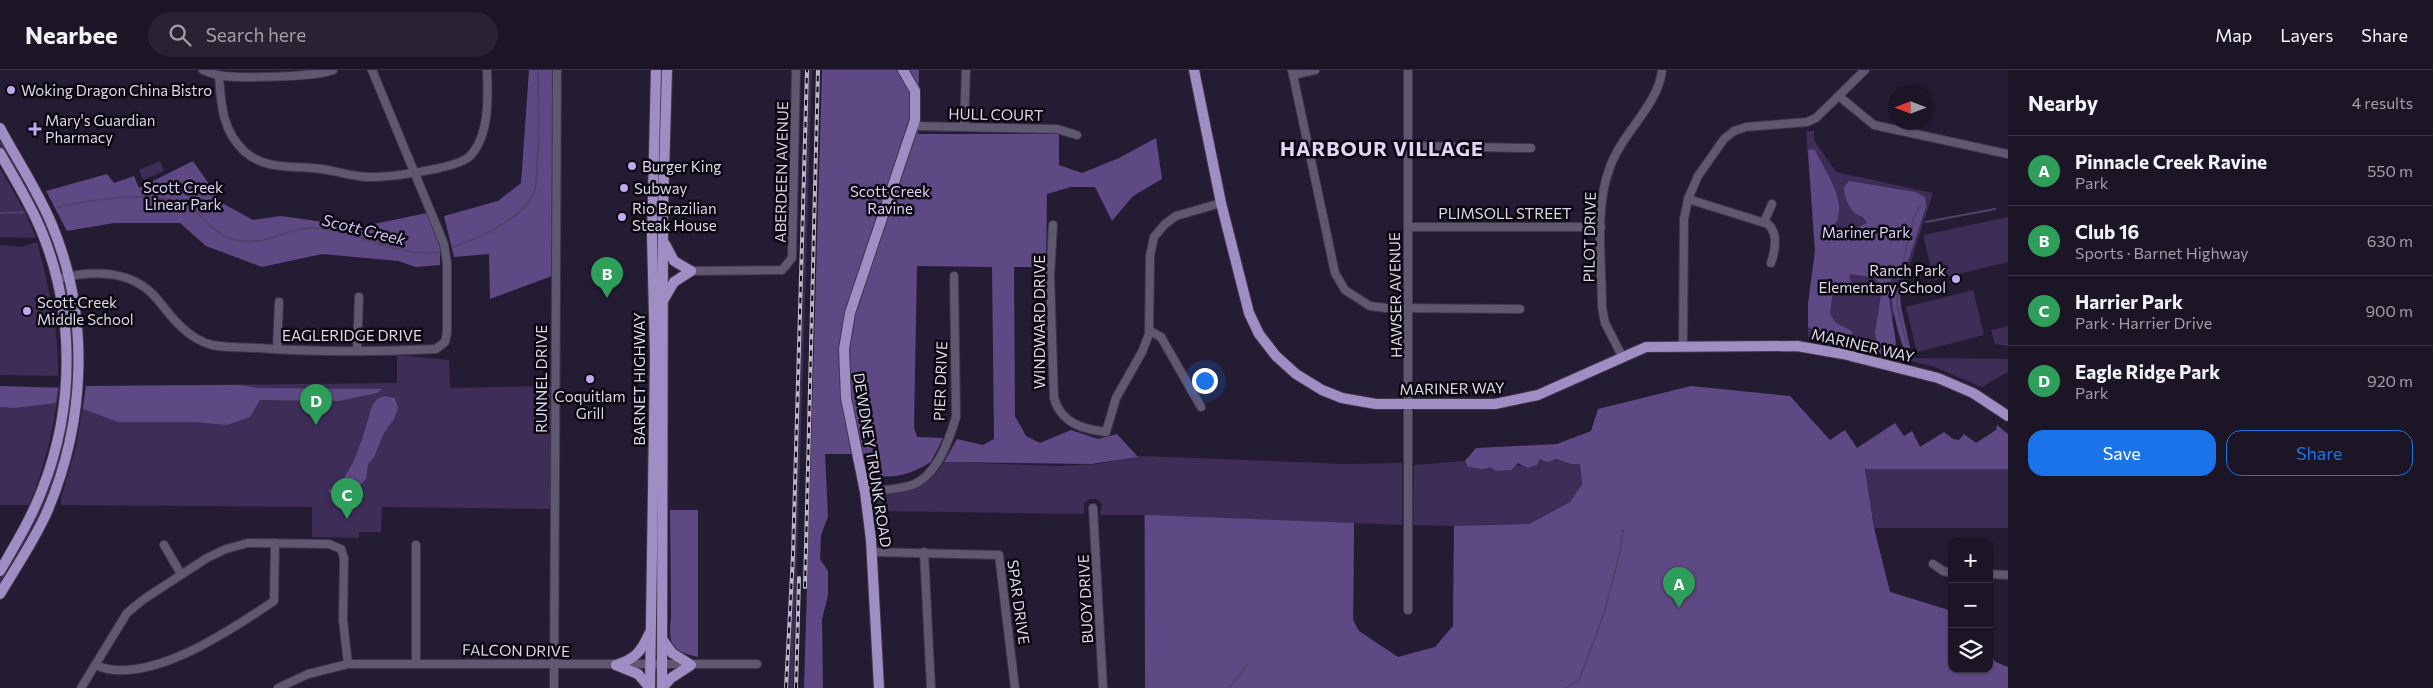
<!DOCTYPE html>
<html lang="en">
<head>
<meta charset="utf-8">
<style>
	:root { --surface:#1b1526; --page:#282232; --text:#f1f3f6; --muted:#a09fa7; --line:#393443; --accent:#1a73e8 }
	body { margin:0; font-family:Commissioner,sans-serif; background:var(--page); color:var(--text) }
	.controls { position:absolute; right:15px; bottom:15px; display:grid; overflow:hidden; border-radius:10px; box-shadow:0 1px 4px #0004 }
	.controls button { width:45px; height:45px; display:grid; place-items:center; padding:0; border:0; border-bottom:1px solid var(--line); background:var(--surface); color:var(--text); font:25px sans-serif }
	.compass { position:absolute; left:1888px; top:15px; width:45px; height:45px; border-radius:50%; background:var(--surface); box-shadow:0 1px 4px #0004; rotate:270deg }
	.you { position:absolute; left:1204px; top:310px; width:18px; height:18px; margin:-12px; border:4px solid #fff; border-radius:50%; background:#1a73e8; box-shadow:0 0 0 8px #1a73e833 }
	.badge { display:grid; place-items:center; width:32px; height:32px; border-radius:50%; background:var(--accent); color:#fff; font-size:16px; font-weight:700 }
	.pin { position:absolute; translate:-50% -41px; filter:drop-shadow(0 1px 2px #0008) }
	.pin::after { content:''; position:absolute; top:26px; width:18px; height:15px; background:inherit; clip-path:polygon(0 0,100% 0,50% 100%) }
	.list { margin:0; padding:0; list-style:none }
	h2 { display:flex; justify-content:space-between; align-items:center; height:65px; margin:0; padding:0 20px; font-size:21px }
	h2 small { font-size:16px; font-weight:400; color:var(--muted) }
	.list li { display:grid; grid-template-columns:32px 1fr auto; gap:15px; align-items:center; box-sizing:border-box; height:70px; padding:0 20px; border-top:1px solid var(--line) }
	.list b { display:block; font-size:19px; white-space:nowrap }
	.list p { margin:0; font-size:16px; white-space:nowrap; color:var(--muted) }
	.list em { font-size:16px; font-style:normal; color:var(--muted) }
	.actions { display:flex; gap:10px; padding:15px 20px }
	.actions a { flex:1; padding:11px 0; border:1px solid var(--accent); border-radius:15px; text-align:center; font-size:18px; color:var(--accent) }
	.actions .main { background:var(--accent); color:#fff }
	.icon { flex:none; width:28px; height:28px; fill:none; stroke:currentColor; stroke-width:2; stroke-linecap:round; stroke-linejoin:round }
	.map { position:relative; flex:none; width:2008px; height:618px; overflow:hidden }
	header { display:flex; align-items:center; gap:30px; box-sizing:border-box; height:70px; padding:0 25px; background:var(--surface); border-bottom:1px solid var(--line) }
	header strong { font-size:24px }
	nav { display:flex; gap:28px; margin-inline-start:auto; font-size:18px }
	.search { width:350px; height:45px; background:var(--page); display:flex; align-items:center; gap:12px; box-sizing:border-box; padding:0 18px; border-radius:28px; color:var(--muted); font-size:19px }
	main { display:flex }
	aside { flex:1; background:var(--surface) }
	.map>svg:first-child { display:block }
	.green { fill:#3d2d57 }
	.forest { fill:#5f4984 }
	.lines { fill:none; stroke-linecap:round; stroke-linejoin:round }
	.stream { stroke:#54416a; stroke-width:2 }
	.minor-casing { stroke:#3e364b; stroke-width:10 }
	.major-casing { stroke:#3e364b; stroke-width:12 }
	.minor { stroke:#605771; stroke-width:8 }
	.major { stroke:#9f8dc3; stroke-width:10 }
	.rail-casing { stroke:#bcb7c7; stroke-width:4 }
	.rail { stroke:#0c0812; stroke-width:2; stroke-dasharray:5.5; stroke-linecap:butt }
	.poi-dot { fill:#c1a8f3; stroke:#0c0812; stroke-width:2 }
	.labels { text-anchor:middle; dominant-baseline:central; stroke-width:5; stroke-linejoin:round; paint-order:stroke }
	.poi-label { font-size:15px; fill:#ddd8e7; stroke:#0c0812; text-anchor:start }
	.street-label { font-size:15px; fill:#ddd8e7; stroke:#0c0812 }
	.park-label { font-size:15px; fill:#dbd0f4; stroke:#0c0812 }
	.water-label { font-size:16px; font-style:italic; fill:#d2c1f6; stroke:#0c0812 }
	.district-label { font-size:20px; font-weight:bold; letter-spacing:1px; fill:#e0d7f5; stroke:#0c0812 }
</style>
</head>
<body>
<header>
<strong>Nearbee</strong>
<div class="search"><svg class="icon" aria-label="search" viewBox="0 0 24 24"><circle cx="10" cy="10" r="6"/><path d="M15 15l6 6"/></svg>Search here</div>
<nav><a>Map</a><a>Layers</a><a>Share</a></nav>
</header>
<main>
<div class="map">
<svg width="2008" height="618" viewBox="0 0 2008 618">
	<rect width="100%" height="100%" fill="#241c32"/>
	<!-- green -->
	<g class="green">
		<path d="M808,0H812L793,618H788L804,204Z"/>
		<path d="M1806,61H1814V70L1836,102L1933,123L1882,280L1908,288L2008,289V302L1982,317L1932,296L1808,267V234L1815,181Z"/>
		<path d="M0,66L31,118L51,162L49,163L0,76Z"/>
		<path d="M160,91L164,101L143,110L139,100Z"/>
		<path d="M0,98L26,144L36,168L0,167Z"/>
		<path d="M2008,147V192L1934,210L1923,165Z"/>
		<path d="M37,172C49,219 59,257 58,306L0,305V175L21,177Z"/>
		<path d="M65,217L74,268L75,309L67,368L62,367Z"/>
		<path d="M1973,220L1984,265L1917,282L1906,237Z"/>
		<path d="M2008,256V276L1995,274L1991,260Z"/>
		<path d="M397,285L449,290L450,318L551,316V439L382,437L381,462H359V468L312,467V437L61,435V428L76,377L86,316L397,313Z"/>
		<path d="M0,316L59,317C54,358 45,396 29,435H0Z"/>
		<path d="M59,381L63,382L45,434L0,518V507L24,466Z"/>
		<path d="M1140,386L1347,394L1402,393V455L1219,448L1354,457L1353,586L1453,589L1454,456L1413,455L1414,395L1465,391L1468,397C1488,400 1510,389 1527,398C1552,380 1555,394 1580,393L1582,414L1570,432L1528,454L1478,455L1874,458L1865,398L2008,399V458H1875L1874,525L1952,599H1989V585L1996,592L2008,618H1145L1144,445H1100L1102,435L1097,429H1089L1084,433V444L877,441L874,431L879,425C908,423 927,420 944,392L1057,396L1098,394Z"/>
	</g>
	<!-- forest -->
	<g class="forest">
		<path d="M529,0H552V206L490,229L489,184L454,187L444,146L498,131L521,113Z"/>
		<path d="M822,0H919L918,64H1059V95L1082,103L1119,88L1156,68L1162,109L1133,126L1112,151L1095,117H1071L1047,124L1046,197H1014L1015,346L1026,366L1040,373L1071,360L1098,369L1117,364L1138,387L1091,394L944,392L957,369L983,375L994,369L992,197L917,196L914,358L917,367L943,368L931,392C911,404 892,411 869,403L865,384H825L828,447L821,465L820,489L828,501V525L822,549L823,618H804Z"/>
		<path d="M1812,79L1815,80C1824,99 1844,126 1838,147C1837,154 1831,158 1826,162L1844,165L1848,157L1856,158L1867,153L1863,147C1851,144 1844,129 1844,117L1849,111L1915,122L1925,127L1926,137L1905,200L1892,207C1884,228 1895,253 1896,275L1883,284L1878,283L1875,263L1882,218L1875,208L1851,204L1849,206L1851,211C1849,219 1840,219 1833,219L1830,244L1836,253L1852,261V274L1831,269L1808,257V234L1815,181L1808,80Z"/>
		<path d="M193,91L222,133L253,150L281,146L359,157L427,143L440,171V195L416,197L398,191L322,184L262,197L206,176L180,153H114L67,161L46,121L107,104L114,113L134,106L139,118Z"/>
		<path d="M1895,215L1899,216L1901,237L1910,277L1907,282L1904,280C1900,267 1886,226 1895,215Z"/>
		<path d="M240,315L257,318L382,319L377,323L339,331L260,330L250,347L227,355L194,352H118L83,339L86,316Z"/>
		<path d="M0,316L58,318L56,333L15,338L0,337Z"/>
		<path d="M1691,316L1790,326L1830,370L1845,360L1857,378L1895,353L1904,366L1912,361L1920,377L1944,362L1953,369L1959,370L1964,364L1976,373L1996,360L1997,355L2008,364V399H1865L1874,458L1890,522L1952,541V599H1989V585L1996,592L2008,597V618H1145V445L1354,453L1353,550L1359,561L1398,587L1435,577L1453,556L1454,456L1529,454L1570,432L1582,414L1580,394H1571L1556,389L1547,392L1540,389L1537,395L1527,398L1518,393L1511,400L1496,401L1491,397L1483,399L1468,397L1465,391L1476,378L1557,374L1591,361L1598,339Z"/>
		<path d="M385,326L395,328L398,338L394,349L384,363L374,387L368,394L366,409L355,421L354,427L339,437L328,420C353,413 365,358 372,336L377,329Z"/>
		<path d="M670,440H698V587C671,581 668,574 671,547Z"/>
	</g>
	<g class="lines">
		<!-- stream -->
		<g class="stream">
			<path d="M58,137C90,130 157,119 186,135C203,143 213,164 231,169C266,179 282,158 313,158C357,159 394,188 439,182"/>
			<path d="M0,143L24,142"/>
			<path d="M1926,152L1995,139"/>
			<path d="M453,177C478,169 527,147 535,119C537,112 537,103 537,96C540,64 538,32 538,0"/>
			<path d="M1899,209L1914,147L1920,136"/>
			<path d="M1897,215V235L1907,274"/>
			<path d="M1229,618L1248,594"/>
			<path d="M1566,618L1579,610L1590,581L1604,543L1620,482L1623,460"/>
		</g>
		<defs>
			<g id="minor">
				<path d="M203,0C208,2 213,4 218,5C235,9 317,7 333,0"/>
				<path d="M1292,0L1335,203L1345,220L1370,236L1386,238L1520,239"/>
				<path d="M1293,5L1315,0"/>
				<path d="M219,6C221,34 222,61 245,82C267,101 295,95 321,99C336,101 351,106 366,107C385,108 455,99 469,87C490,67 488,26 487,0"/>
				<path d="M1840,27L1874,55L2008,84"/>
				<path d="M913,56L1057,59L1077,65"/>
				<path d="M964,57L966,0"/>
				<path d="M1408,76L1531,78"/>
				<path d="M1688,129L1768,154C1779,164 1775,181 1771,193"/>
				<path d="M1764,152L1772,134"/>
				<path d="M1053,155L1050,206L1054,328C1061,353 1082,359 1106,362L1116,328L1142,282L1149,264L1150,186L1154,167L1165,154L1176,146L1221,133"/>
				<path d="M1408,157H1601"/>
				<path d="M691,201L782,200L792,188L796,0"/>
				<path d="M57,209C92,200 133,199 158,230C172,248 188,269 212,275C227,278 243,277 258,278C316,282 377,282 436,279L445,272L447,263V193L444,174L372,0"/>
				<path d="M1150,261L1161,267L1201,337"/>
				<path d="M1683,275L1684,149L1688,129L1698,106L1724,69L1734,61L1746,57L1807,52L1816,48L1865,0"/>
				<path d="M277,279L279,232"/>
				<path d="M357,281L359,227"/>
				<path d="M1622,286L1605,253L1602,237C1602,193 1594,138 1610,97C1622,63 1659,34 1662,0"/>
				<path d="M865,422C880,420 897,420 912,415C937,406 949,370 956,347L954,206"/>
				<path d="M1093,438L1103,618"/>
				<path d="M164,475L181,504"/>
				<path d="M872,482L999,485L1015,618"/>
				<path d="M924,482L931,618"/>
				<path d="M1933,494L1943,501L1952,503"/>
				<path d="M1989,504L2008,505"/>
				<path d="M1408,540V0"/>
				<path d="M416,594V475"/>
				<path d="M95,595C147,618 232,559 274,531L275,473"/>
				<path d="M81,618L127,543L144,529L207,488L226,479L248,473L329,474L341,479L344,488L343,550L348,594"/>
				<path d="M278,618L308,604L348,594H757"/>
				<path d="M554,618L557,0"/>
			</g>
			<g id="major">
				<path d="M1194,0L1221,133L1249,243L1259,264L1276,286L1296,304L1322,320L1342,328L1376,334H1495L1538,325L1646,277L1797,276L1843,284L1938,308L1973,323L2008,346"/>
				<path d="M0,58C17,90 38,121 52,155C90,246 86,351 47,442C34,471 16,497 0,524"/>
				<path d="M0,83C14,108 30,133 41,160C75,242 75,337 42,420C31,449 15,475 0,501"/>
				<path d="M665,174L674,191L691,201"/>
				<path d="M664,229L674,212L691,201"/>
				<path d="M616,595C635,589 641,582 649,564"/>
				<path d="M616,595L638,604L650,618"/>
				<path d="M650,618L655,286L652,166L656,0"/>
				<path d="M662,618L663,138L667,0"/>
				<path d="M662,618L671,608L691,595L672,583L662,569"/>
				<path d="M879,618L871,470L865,422L846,328L844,279L850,243L915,50V21L903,0"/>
			</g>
		</defs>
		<!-- minor casing -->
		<use href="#minor" class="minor-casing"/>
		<!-- major casing -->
		<use href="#major" class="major-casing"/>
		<!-- minor -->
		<use href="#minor" class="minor"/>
		<!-- major -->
		<use href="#major" class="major"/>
		<defs>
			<g id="rail">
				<path d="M805,517L818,0"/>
				<path d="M786,618L793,485L807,0"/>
				<path d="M796,618L799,508"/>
			</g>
		</defs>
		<!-- rail casing -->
		<use href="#rail" class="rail-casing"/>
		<!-- rail -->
		<use href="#rail" class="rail"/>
	</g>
	<!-- markers -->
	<g class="poi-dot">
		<circle cx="11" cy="20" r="5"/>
		<path d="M32.5 51.5h5v5h5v5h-5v5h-5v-5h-5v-5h5z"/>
		<circle cx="632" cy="96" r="5"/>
		<circle cx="624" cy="118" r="5"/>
		<circle cx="622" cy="147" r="5"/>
		<circle cx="1956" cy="209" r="5"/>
		<circle cx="27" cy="241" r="5"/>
		<circle cx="590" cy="309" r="5"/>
	</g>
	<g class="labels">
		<!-- poi labels -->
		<g class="poi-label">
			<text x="21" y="20">Woking Dragon China Bistro</text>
			<text x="45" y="50">Mary's Guardian<tspan x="45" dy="17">Pharmacy</tspan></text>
			<text x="642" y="96">Burger King</text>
			<text x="634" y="118">Subway</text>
			<text x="632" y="138">Rio Brazilian<tspan x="632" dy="17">Steak House</tspan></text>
			<text x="1946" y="200" text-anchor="end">Ranch Park<tspan x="1946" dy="17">Elementary School</tspan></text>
			<text x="37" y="232">Scott Creek<tspan x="37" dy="17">Middle School</tspan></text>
			<text x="590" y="326" text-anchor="middle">Coquitlam<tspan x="590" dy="17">Grill</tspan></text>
		</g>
		<!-- street labels -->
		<g class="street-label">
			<text transform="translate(996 44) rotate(1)">HULL COURT</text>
			<text transform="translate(781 102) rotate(-89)">ABERDEEN AVENUE</text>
			<text x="1505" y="143">PLIMSOLL STREET</text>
			<text transform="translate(1589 167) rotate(-89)">PILOT DRIVE</text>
			<text transform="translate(1395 225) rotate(-91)">HAWSER AVENUE</text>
			<text transform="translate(1039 252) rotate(-90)">WINDWARD DRIVE</text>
			<text x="352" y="265">EAGLERIDGE DRIVE</text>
			<text transform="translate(1863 275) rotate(13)">MARINER WAY</text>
			<text transform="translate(541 309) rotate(-90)">RUNNEL DRIVE</text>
			<text transform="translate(639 309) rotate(-90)">BARNET HIGHWAY</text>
			<text transform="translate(940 311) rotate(-88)">PIER DRIVE</text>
			<text transform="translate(1452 318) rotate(-1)">MARINER WAY</text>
			<text transform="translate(873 390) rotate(81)">DEWDNEY TRUNK ROAD</text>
			<text transform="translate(1085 529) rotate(-93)">BUOY DRIVE</text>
			<text transform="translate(1019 532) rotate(82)">SPAR DRIVE</text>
			<text transform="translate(516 580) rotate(1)">FALCON DRIVE</text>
		</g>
		<!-- park labels -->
		<g class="park-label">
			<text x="183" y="117">Scott Creek<tspan x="183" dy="17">Linear Park</tspan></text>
			<text x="890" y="121">Scott Creek<tspan x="890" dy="17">Ravine</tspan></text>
			<text x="1866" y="162">Mariner Park</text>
		</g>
		<!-- water labels -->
		<g class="water-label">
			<text transform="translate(364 159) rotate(14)">Scott Creek</text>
		</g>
		<!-- district labels -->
		<g class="district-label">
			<text x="1382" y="78">HARBOUR VILLAGE</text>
		</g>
	</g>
</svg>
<div class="controls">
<button>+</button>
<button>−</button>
<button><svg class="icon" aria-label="layers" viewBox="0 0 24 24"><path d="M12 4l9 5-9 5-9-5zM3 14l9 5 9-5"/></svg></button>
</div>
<svg class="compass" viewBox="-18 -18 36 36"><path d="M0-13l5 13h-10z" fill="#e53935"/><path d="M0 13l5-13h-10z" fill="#a09fa7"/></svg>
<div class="you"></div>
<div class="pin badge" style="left:1679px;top:538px;background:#2e9e5b">A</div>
<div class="pin badge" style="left:607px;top:228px;background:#2e9e5b">B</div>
<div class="pin badge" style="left:347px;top:449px;background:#2e9e5b">C</div>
<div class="pin badge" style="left:316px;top:355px;background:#2e9e5b">D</div>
</div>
<aside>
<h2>Nearby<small>4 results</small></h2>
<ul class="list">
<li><span class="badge" style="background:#2e9e5b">A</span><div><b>Pinnacle Creek Ravine</b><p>Park</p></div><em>550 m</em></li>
<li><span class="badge" style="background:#2e9e5b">B</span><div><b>Club 16</b><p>Sports · Barnet Highway</p></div><em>630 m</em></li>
<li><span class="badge" style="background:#2e9e5b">C</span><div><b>Harrier Park</b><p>Park · Harrier Drive</p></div><em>900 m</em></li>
<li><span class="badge" style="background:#2e9e5b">D</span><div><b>Eagle Ridge Park</b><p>Park</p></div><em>920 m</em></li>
</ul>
<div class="actions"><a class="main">Save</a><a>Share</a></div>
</aside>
</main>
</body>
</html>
